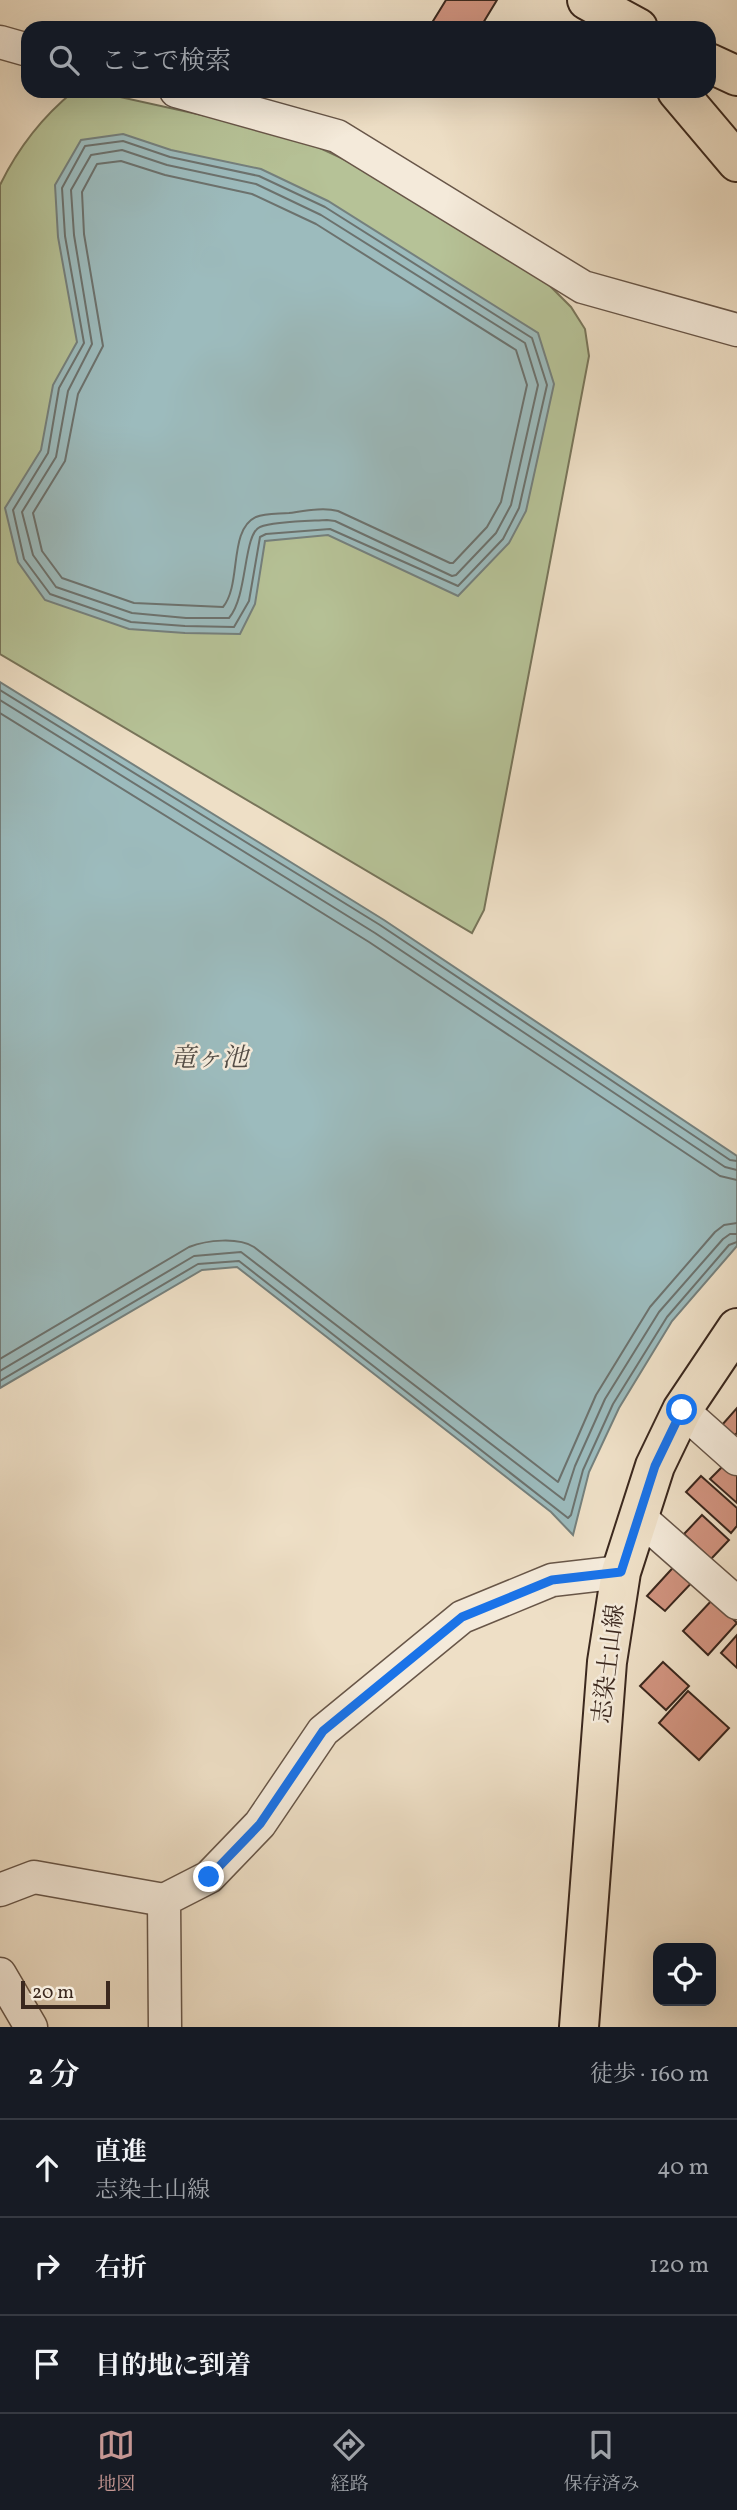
<!DOCTYPE html>
<html lang="ja">
<head>
<meta charset="utf-8">
<style>
	:root { --surface:#171b24; --page:#20242c; --text:#f1f3f6; --muted:#9ea1a6; --line:#363941; --accent:#c59692 }
	body { margin:0; font-family:Vollkorn,"Noto Serif JP",serif; background:var(--page); color:var(--text) }
	.controls { position:absolute; right:21px; bottom:21px; display:grid; overflow:hidden; border-radius:14px; box-shadow:0 7px 28px #0002 }
	.controls button { width:63px; height:63px; display:grid; place-items:center; padding:0; border:0; border-bottom:2px solid var(--line); background:var(--surface); color:var(--text); font:35px sans-serif }
	.scale { position:absolute; left:21px; bottom:18px; width:89px; box-sizing:border-box; padding-left:7px; border:4px solid #3b281e; border-top:0; font-size:19px; line-height:24px; white-space:nowrap; color:#3b281e; -webkit-text-stroke:5px #f4eada; paint-order:stroke }
	.stop { position:absolute; width:21px; height:21px; margin:-16px; border:5px solid #1a73e8; border-radius:50%; background:#fff }
	.stop.end { background:#1a73e8; border-color:#fff; box-shadow:0 2px 7px #0008 }
	.list { margin:0; padding:0; list-style:none }
	h2 { display:flex; justify-content:space-between; align-items:center; height:91px; margin:0; padding:0 28px; font-size:30px }
	h2 small { font-size:23px; font-weight:400; color:var(--muted) }
	.list li { display:grid; grid-template-columns:46px 1fr auto; gap:21px; align-items:center; box-sizing:border-box; height:98px; padding:0 28px; border-top:2px solid var(--line) }
	.list b { display:block; font-size:26px; white-space:nowrap }
	.list p { margin:0; font-size:23px; white-space:nowrap; color:var(--muted) }
	.list em { font-size:23px; font-style:normal; color:var(--muted) }
	.icon { flex:none; width:38px; height:38px; fill:none; stroke:currentColor; stroke-width:2; stroke-linecap:round; stroke-linejoin:round }
	.map { position:relative; flex:none; width:737px; height:2027px; overflow:hidden }
	.search { position:absolute; background:var(--surface); box-shadow:0 7px 28px #0002; left:21px; right:21px; top:21px; height:77px; display:flex; align-items:center; gap:18px; box-sizing:border-box; padding:0 24px; border-radius:21px; color:var(--muted); font-size:26px }
	.sheet { height:385px; background:var(--surface) }
	nav { display:flex; justify-content:space-around; align-items:center; box-sizing:border-box; height:98px; border-top:2px solid var(--line); background:var(--surface); font-size:19px; color:var(--muted) }
	nav a { display:grid; justify-items:center; gap:4px }
	nav .on { color:var(--accent) }
	.map>svg:first-child { display:block }
	.green { fill:#b6c297; stroke:#78755a; stroke-width:2 }
	.water { fill:#9cbbbd; stroke:#75807d; stroke-width:2 }
	.lines { fill:none; stroke-linecap:round; stroke-linejoin:round }
	.shore { stroke:#6c726e; stroke-width:2 }
	.building { fill:#d19480; stroke:#3b281e; stroke-width:2 }
	.minor-casing { stroke:#685648; stroke-width:35 }
	.major-casing { stroke:#3b281e; stroke-width:42 }
	.highway-casing { stroke:#3b281e; stroke-width:42 }
	.minor { stroke:#f4eada; stroke-width:32 }
	.major { stroke:#eedfc6; stroke-width:38 }
	.highway { stroke:#eedfc6; stroke-width:38 }
	.route { stroke:#1a73e8; stroke-width:9 }
	.labels { text-anchor:middle; dominant-baseline:central; stroke-width:5; stroke-linejoin:round; paint-order:stroke }
	.street-label { font-size:24px; fill:#3b281e; stroke:#f4eada }
	.water-label { font-size:26px; font-style:italic; fill:#534d46; stroke:#f4eada }
</style>
</head>
<body>
<div class="map">
<svg width="737" height="2027" viewBox="0 0 737 2027">
	<rect width="100%" height="100%" fill="#eedfc6"/>
	<filter id="stains"><feTurbulence type="fractalNoise" baseFrequency=".00286" numOctaves="4"/><feColorMatrix values="0 0 0 0 .2 0 0 0 0 .09 0 0 0 0 .02 0 0 0 .5 -.17"/></filter>
	<radialGradient id="worn" r=".72"><stop offset=".6" stop-color="#630" stop-opacity="0"/><stop offset="1" stop-color="#630" stop-opacity=".3"/></radialGradient>
	<!-- green -->
	<path class="green" d="M74,91H93L292,135L397,184L528,264L571,307L585,329L589,356L484,910L472,933L0,654V185C18,148 42,117 74,91Z"/>
	<!-- water -->
	<g class="water">
		<path d="M123,134L171,150L261,169L328,201L538,333L554,384L526,511L509,543L458,596L328,535L265,541L255,604L240,634L185,633L129,629L45,600L18,562L5,508L41,450L53,385L77,342L58,237L55,185L81,140Z"/>
		<path d="M0,682L384,920L737,1156V1246L672,1321L619,1408L589,1472L573,1535L551,1512L237,1267L202,1270L0,1388Z"/>
	</g>
	<g class="lines">
		<!-- shore -->
		<g class="shore">
			<path d="M123,141L170,157L259,176L325,207L532,338L547,385L519,508L503,539L458,586L330,529L266,534L260,537L249,601L234,627L185,626L131,622L50,594L24,559L13,510L48,453L59,388L84,343L65,236L62,188L85,146Z"/>
			<path d="M122,150L167,165L256,184L321,215L525,343L538,385L511,505L496,533L456,575L452,576L335,521L327,520C310,521 275,521 260,527C243,534 248,596 229,618H186L132,613L56,587L33,555L22,512L56,457L68,391L92,344L74,235L71,190L91,155Z"/>
			<path d="M121,161L165,175L252,194L316,224L516,350L527,385L501,502L487,527L453,563H450L338,511C323,507 304,511 289,513C278,514 265,513 256,517C228,530 242,584 223,607L134,603L62,578L42,551L33,513L65,461L78,394L103,346L84,234L82,192L97,164Z"/>
			<path d="M0,690L380,925L730,1160L737,1161"/>
			<path d="M0,700L375,933L725,1167L737,1170"/>
			<path d="M0,713L369,942L720,1176L737,1180"/>
			<path d="M0,1359L189,1247C207,1240 238,1237 254,1247L558,1482L596,1395L650,1307L715,1232L724,1225L737,1223"/>
			<path d="M0,1371L194,1256L241,1252L564,1500L575,1466L605,1399L659,1312L723,1239L730,1234H737"/>
			<path d="M0,1381L198,1264L239,1261L568,1518L571,1515L583,1470L613,1404L667,1317L729,1245L737,1242"/>
		</g>
	</g>
	<!-- building -->
	<g class="building">
		<path d="M446,0H497L480,28H433L430,26Z"/>
		<path d="M737,1408V1433L734,1436L722,1425Z"/>
		<path d="M726,1463L737,1473V1503L710,1479Z"/>
		<path d="M701,1476L737,1508V1526L731,1533L686,1492Z"/>
		<path d="M702,1515L729,1540L711,1559L684,1534Z"/>
		<path d="M680,1560L698,1576L665,1611L647,1596Z"/>
		<path d="M713,1599L737,1623L708,1655L683,1631Z"/>
		<path d="M737,1635V1668L721,1653Z"/>
		<path d="M663,1662L689,1686L666,1710L640,1686Z"/>
		<path d="M688,1691L729,1728L699,1760L659,1723Z"/>
	</g>
	<g class="lines">
		<defs>
			<g id="minor">
				<path d="M0,42L28,50"/>
				<path d="M176,91L337,136L583,287L737,330"/>
				<path d="M682,1410L737,1459"/>
				<path d="M638,1516L737,1603"/>
				<path d="M0,1890L34,1877L164,1900"/>
				<path d="M0,1974L31,2027"/>
				<path d="M165,2027L164,1900L209,1877L260,1824L323,1731L462,1617L552,1580L621,1572"/>
			</g>
			<path id="major" d="M579,2027L607,1662L621,1572L655,1466L682,1410L737,1328"/>
			<g id="highway">
				<path d="M587,0L638,28"/>
				<path d="M709,63L737,76"/>
				<path d="M677,91L737,162"/>
			</g>
		</defs>
		<!-- minor casing -->
		<use href="#minor" class="minor-casing"/>
		<!-- major casing -->
		<use href="#major" class="major-casing"/>
		<!-- highway casing -->
		<use href="#highway" class="highway-casing"/>
		<!-- minor -->
		<use href="#minor" class="minor"/>
		<!-- major -->
		<use href="#major" class="major"/>
		<!-- highway -->
		<use href="#highway" class="highway"/>
	</g>
	<g class="lines">
		<!-- route -->
		<path class="route" d="M209,1877L260,1824L323,1731L462,1617L552,1580L621,1572L655,1466L682,1410"/>
	</g>
	<g class="labels">
		<!-- street labels -->
		<g class="street-label">
			<text transform="translate(610 1664) rotate(-83)">志染土山線</text>
		</g>
		<!-- water labels -->
		<g class="water-label">
			<text x="209" y="1059">竜ヶ池</text>
		</g>
	</g>
	<rect width="100%" height="100%" filter="url(#stains)"/>
	<rect width="100%" height="100%" fill="url(#worn)"/>
</svg>
<div class="controls">
<button><svg class="icon" aria-label="locate" viewBox="0 0 24 24"><circle cx="12" cy="12" r="6"/><path d="M12 2v4M12 18v4M2 12h4M18 12h4"/></svg></button>
</div>
<div class="scale">20 m</div>
<div class="stop" style="left:682px;top:1410px"></div>
<div class="stop end" style="left:209px;top:1877px"></div>
<div class="search"><svg class="icon" aria-label="search" viewBox="0 0 24 24"><circle cx="10" cy="10" r="6"/><path d="M15 15l6 6"/></svg>ここで検索</div>
</div>
<section class="sheet">
<h2>2 分<small>徒歩 · 160 m</small></h2>
<ul class="list">
<li><svg class="icon" aria-label="ahead" viewBox="0 0 24 24"><path d="M12 20V5M6 11l6-6 6 6"/></svg><div><b>直進</b><p>志染土山線</p></div><em>40 m</em></li>
<li><svg class="icon" aria-label="right" viewBox="0 0 24 24"><path d="M7 20v-9h11M14 6l5 5-5 5"/></svg><div><b>右折</b></div><em>120 m</em></li>
<li><svg class="icon" aria-label="arrive" viewBox="0 0 24 24"><path d="M6 21V4h12l-3 4 3 4H6"/></svg><div><b>目的地に到着</b></div></li>
</ul>
</section>
<nav>
<a class="on"><svg class="icon" aria-label="map" viewBox="0 0 24 24"><path d="M3 6l6-2 6 2 6-2v14l-6 2-6-2-6 2zM9 4v14M15 6v14"/></svg>地図</a>
<a><svg class="icon" aria-label="directions" viewBox="0 0 24 24"><path d="M12 3l9 9-9 9-9-9zM9 14v-3h6M13 9l2 2-2 2"/></svg>経路</a>
<a><svg class="icon" aria-label="saved" viewBox="0 0 24 24"><path d="M7 4h10v16l-5-4-5 4z"/></svg>保存済み</a>
</nav>
</body>
</html>
